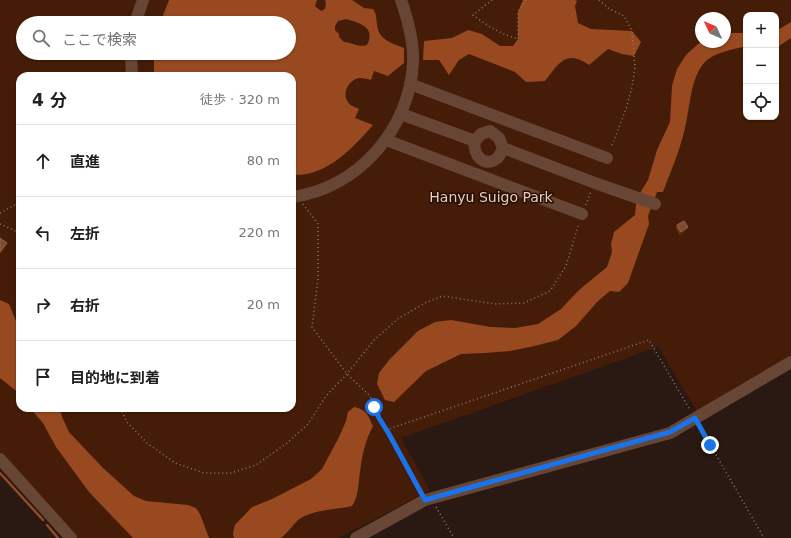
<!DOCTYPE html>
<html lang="ja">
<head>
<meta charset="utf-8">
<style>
	:root { --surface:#fff; --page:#f6f6f6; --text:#202124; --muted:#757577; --line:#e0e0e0 }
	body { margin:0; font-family:"DejaVu Sans","Noto Sans JP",sans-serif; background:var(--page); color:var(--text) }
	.controls { position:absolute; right:12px; top:12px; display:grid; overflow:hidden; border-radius:8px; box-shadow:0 1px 3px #0004 }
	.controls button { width:36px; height:36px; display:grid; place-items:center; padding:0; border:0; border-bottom:1px solid var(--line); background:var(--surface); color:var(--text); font:20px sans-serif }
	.compass { position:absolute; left:695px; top:12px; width:36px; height:36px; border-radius:50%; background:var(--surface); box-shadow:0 1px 3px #0004; rotate:314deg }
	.stop { position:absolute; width:12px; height:12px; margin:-9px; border:3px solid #1a73e8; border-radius:50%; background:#fff }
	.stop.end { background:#1a73e8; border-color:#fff; box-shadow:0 1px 4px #0008 }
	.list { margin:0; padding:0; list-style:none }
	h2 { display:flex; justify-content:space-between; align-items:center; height:52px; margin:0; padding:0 16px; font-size:17px }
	h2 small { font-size:13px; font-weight:400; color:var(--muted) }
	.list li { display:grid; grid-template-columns:26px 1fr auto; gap:12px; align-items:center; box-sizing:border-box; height:72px; padding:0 16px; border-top:1px solid var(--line) }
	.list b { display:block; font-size:15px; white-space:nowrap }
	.list em { font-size:13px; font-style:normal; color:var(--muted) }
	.icon { flex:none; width:22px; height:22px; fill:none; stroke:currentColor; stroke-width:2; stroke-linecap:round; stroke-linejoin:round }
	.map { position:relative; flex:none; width:791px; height:538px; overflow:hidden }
	.search { position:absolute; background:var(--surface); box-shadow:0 1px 3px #0004; left:16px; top:16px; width:280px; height:44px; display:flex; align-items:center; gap:10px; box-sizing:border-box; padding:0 14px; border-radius:22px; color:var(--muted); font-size:15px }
	.panel { position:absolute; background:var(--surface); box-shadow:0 1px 3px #0004; left:16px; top:72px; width:280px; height:340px; border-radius:12px }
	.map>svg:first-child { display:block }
	.green { fill:#441c07; fill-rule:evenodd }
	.water { fill:#98491f; fill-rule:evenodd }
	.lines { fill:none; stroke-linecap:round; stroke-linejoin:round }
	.stream { stroke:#98491f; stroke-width:2.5 }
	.path { stroke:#887a74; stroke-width:1.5; stroke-dasharray:1 3; stroke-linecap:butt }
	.minor { stroke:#684636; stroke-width:12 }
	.wall { fill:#703819 }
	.shaded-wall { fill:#4e240d }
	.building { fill:#7e4b2f; stroke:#91644c }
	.route { stroke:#1a73e8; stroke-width:5 }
	.labels { text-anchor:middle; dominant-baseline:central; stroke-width:3; stroke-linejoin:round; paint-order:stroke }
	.park-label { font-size:14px; fill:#f8cab5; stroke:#1f1009 }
</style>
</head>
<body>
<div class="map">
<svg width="791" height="538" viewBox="0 0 791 538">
	<rect width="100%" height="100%" fill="#291912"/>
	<!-- green -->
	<path class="green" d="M0,0H791V355L697,411L658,347L401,438L430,490L339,538H71L0,460ZM746,15H776V117H746ZM701,18H725V42H701ZM23,23H289V53H23ZM20,76H292V408H20Z"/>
	<!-- water -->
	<g class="water">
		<path d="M169,0H317L315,6L321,11L325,9L326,3L325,0H352L364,8L373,9C377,15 376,18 377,24C378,40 392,43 404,48V63L388,76L374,71L371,80C368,79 364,78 361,78C350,78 341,92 348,102C350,106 355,107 359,109L355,118L373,125C352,149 326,177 292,175V76H154V53H289V23H160ZM346,19C360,23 376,27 367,45C358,48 352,42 344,42L339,37V34L335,30V26L338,21Z"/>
		<path d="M523,0H575L577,1L575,6L578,23L591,29L632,31L641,42L634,56L622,54L608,49L589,65C566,49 559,63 545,81L526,82L515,72L469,54L459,60L449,75L439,60H423L424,41L452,38L468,30L482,34L500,46H513L518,39V12Z"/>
		<path d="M791,22V38L779,46L776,44V31Z"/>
		<path d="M733,33H746V46C732,50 714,52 704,63C690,80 690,108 685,128C680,150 671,171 663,192H657L648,216L649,224L628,283L619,292L610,291L598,301L576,326L558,340L530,347L510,351L485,353L461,354L426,371L394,402L385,400L377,384L379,373L389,360L418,331L435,322L451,320L491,327L515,328L538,324L561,309L579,290L607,267L612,252L611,244L614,232L635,215L636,205L639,198L640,193L648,180L657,150L670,122L672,86L677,69L686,55L698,44L702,42H725V34Z"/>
		<path d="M0,300L9,304L16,321L20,352V394L0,378Z"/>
		<path d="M354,407C367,410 368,415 373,426C365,441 362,456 360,472C358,484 359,496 352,506C335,510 313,509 298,520C292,526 287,533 281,538H234L233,533L235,525L252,507L272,499L311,479L322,469L339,437L346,421L348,412Z"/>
		<path d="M30,408H60L62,417L69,432L103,468L134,496L146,501L188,505L196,508L200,514L209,538H133L89,492L56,447L43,423Z"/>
	</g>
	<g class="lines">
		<!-- stream -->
		<g class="stream">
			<path d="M0,473L43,520"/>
			<path d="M47,525L58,538"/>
		</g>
		<!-- path -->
		<g class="path">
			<path d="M492,0L473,15C487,26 501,34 518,39V12L526,0"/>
			<path d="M599,0L608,8L624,16L632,31L635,67L632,87L626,109L611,148"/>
			<path d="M303,204L318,224V279L312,327L347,374L370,396L379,419L389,434L420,491"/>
			<path d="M586,205L591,191"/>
			<path d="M0,213L20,202"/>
			<path d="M0,224L20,233"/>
			<path d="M120,408L127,422L147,443L175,463L204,473H231L256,465L287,443L308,424L326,396L347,374L374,340L399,318L425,303L442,296L495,304L524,303L550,291L566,266L579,223"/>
			<path d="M700,427L764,538"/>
			<path d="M386,430L649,340L690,410"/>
			<path d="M436,507L454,538"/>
		</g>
		<!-- minor -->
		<g class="minor">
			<path d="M135,23L143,0"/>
			<path d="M131,53L132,76"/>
			<path d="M410,84L607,158"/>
			<path d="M401,114L475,141C472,154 484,168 496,159C500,157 501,152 503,148L499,138L490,131L481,134L475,141"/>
			<path d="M386,140L582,214"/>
			<path d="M503,148L595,183L655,204"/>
			<path d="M292,197C358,189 410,128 413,63C414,41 408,20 401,0"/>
			<path d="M0,459L71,538"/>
			<path d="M356,538L425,500L670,433L791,362"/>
		</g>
	</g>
	<!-- wall -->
	<path class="wall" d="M677,225L688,227L687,230L680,235L676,228Z"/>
	<!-- shaded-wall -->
	<g class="shaded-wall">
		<path d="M688,227L687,230L680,235L681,232Z"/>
		<path d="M7,243L5,248L0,255V252Z"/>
	</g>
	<!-- building -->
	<g class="building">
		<path d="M684,221L688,227L681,232L677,225Z"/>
		<path d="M0,238L7,243L0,252Z"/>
	</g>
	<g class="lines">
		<!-- route -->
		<path class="route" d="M374,407L379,418L389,434L425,500L670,432L695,418L710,445"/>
	</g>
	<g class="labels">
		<!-- park labels -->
		<g class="park-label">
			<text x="491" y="197">Hanyu Suigo Park</text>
		</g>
	</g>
</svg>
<div class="controls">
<button>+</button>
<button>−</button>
<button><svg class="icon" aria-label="locate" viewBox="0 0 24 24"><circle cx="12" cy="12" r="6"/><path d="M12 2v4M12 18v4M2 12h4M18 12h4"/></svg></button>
</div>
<svg class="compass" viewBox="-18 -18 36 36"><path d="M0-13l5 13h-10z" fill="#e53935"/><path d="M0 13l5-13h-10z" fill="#757577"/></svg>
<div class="stop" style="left:374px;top:407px"></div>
<div class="stop end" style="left:710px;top:445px"></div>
<div class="search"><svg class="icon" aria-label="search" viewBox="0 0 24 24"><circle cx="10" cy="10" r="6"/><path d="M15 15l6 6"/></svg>ここで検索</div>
<section class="panel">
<h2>4 分<small>徒歩 · 320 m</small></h2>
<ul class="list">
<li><svg class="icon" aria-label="ahead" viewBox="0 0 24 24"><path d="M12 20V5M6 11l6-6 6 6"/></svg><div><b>直進</b></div><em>80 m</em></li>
<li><svg class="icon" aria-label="left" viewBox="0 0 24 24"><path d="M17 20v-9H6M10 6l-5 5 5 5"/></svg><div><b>左折</b></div><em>220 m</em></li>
<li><svg class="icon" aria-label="right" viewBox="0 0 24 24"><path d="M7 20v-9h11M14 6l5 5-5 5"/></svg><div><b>右折</b></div><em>20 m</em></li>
<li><svg class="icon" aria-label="arrive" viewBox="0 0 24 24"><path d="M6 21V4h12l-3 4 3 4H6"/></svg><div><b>目的地に到着</b></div></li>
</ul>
</section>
</div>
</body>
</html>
